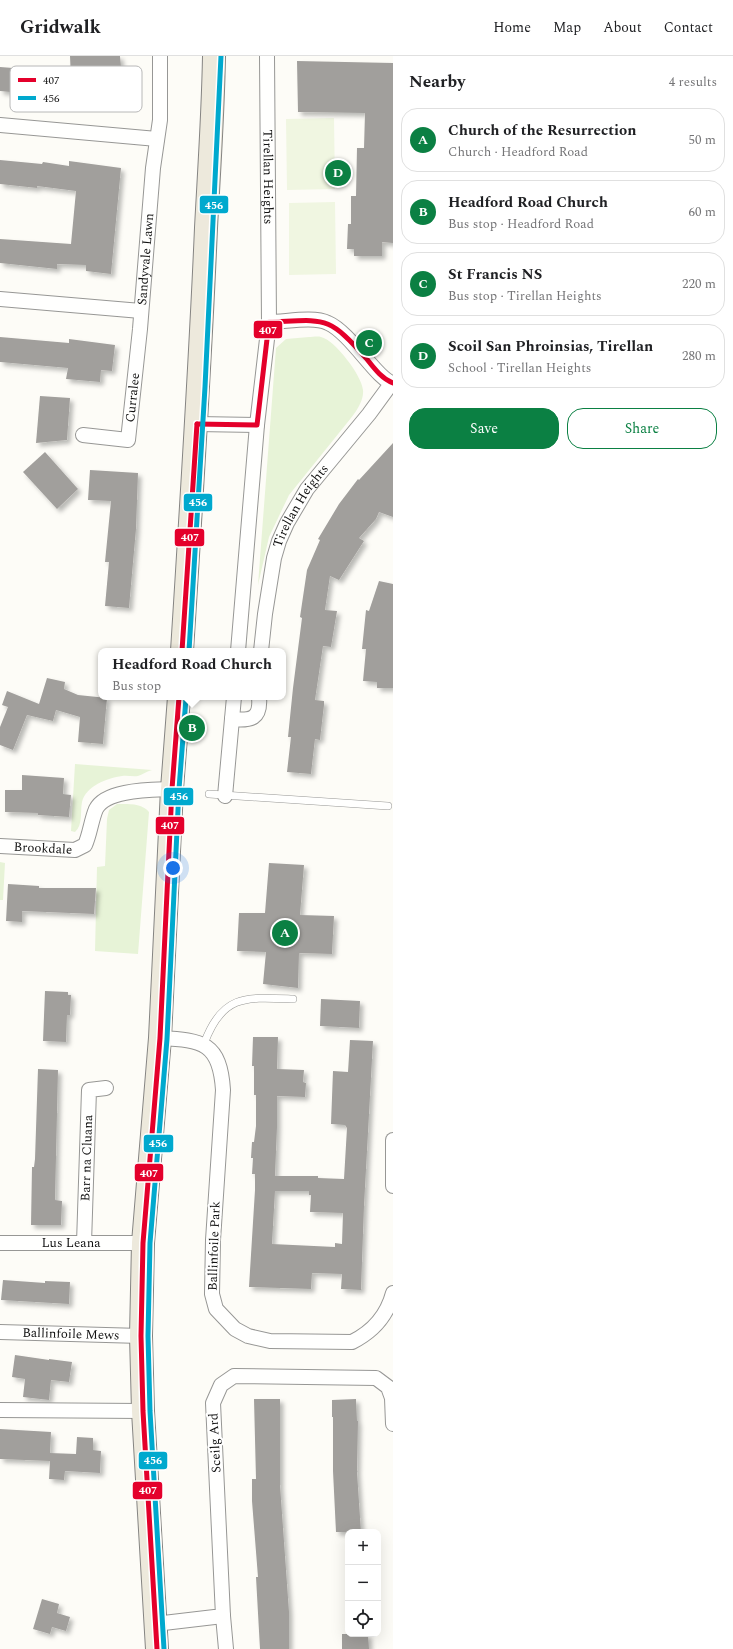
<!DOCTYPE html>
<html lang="en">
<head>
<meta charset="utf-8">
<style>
	:root { --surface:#fff; --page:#f2f2f2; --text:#202124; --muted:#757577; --line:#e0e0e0; --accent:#0b8043 }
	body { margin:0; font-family:Spectral,serif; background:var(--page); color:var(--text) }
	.controls { position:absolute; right:12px; bottom:12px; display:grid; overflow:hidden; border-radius:8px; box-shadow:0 4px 16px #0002 }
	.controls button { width:36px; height:36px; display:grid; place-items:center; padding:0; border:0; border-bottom:1px solid var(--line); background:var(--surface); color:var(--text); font:20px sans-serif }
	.you { position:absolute; left:173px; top:812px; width:14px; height:14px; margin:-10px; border:3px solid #fff; border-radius:50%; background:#1a73e8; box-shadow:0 0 0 6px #1a73e833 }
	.badge { display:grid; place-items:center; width:26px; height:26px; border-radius:50%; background:var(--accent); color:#fff; font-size:13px; font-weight:700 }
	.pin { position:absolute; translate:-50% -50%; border:2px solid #fff; box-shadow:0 1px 4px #0006 }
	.popup { position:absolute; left:98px; top:592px; width:188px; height:52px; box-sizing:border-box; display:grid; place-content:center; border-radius:8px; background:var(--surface); filter:drop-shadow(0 1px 3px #0005); font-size:13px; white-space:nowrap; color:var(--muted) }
	.popup b { font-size:15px; color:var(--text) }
	.popup::after { content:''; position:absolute; left:50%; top:100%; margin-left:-8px; border:8px solid transparent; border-top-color:var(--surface) }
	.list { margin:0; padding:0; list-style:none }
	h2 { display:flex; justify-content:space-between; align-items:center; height:52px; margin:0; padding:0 16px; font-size:17px }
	h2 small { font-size:13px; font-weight:400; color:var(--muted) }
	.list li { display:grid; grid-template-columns:26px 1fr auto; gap:12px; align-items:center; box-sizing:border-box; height:64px; margin:0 8px 8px; padding:0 8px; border:1px solid var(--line); border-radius:16px }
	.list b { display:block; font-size:15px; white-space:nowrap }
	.list p { margin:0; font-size:13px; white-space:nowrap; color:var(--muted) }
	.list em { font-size:13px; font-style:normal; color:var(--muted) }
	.actions { display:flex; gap:8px; padding:12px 16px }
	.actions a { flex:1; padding:9px 0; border:1px solid var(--accent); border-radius:16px; text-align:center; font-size:14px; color:var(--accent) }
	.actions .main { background:var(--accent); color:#fff }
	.icon { flex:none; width:22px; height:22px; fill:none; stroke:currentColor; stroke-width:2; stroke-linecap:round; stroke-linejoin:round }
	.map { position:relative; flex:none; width:393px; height:1593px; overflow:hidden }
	header { display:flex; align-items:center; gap:24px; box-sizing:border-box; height:56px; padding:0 20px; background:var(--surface); border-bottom:1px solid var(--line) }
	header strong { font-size:19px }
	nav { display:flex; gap:22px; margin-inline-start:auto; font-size:14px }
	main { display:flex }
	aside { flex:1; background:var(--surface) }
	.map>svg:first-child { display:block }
	.green { fill:#e7f3d7 }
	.pitch { fill:#f0f6e1 }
	.building { fill:#a19f9c; fill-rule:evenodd; filter:url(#shadow) }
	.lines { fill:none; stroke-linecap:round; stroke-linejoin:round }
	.service-casing { stroke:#979795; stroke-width:8 }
	.minor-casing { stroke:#979795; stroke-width:16 }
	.primary-casing { stroke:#858482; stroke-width:24 }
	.service { stroke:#fffffe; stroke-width:7 }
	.minor { stroke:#fffffe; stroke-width:14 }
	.primary { stroke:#ede9dc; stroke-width:22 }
	.bus-1-casing { stroke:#fff; stroke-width:8 }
	.bus-2-casing { stroke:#fff; stroke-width:8 }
	.bus-1 { stroke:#e4002b; stroke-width:5 }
	.bus-2 { stroke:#00a9ce; stroke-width:5 }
	.labels { text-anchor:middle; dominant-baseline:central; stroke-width:4; stroke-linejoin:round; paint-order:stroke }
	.street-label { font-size:13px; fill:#111; stroke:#fff }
	.key { fill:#fff; stroke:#b8b8b8; stroke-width:1 }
	.key-label { font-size:11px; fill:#111 }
	.line-badge { stroke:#fff; stroke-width:1.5 }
	.badge-label { font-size:11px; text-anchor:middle; font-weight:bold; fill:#fff }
</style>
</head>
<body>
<header>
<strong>Gridwalk</strong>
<nav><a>Home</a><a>Map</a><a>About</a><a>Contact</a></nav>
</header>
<main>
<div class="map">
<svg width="393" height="1593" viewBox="0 0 393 1593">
	<defs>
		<filter id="shadow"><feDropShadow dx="3.5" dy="3.5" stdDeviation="2" flood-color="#0004"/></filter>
	</defs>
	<rect width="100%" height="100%" fill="#fdfcf7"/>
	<!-- green -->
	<g class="green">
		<path d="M309,281C312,281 318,280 321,281C335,284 362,320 363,334C364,344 357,354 351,362L289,439L269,481L258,529L276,292L286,283Z"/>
		<path d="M75,708L152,714C147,715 142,719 138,720C133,721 127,719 122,720C107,722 86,730 82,746C80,756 83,769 75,776L71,775Z"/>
		<path d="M117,748C128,748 142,747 149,756L138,898L95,895L97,811L105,810L107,763L109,754Z"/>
		<path d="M0,806L5,807L3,844H0Z"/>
	</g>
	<!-- pitch -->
	<g class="pitch">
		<path d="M334,62L335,133L287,134L286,63Z"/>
		<path d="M335,146L336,218L289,219V147Z"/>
	</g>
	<!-- building -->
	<g class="building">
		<path d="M70,0H120L124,44L98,45L96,21L71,23Z"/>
		<path d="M297,5L393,7V187L382,186V200H354V193H347L348,168H351V140H356L357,92H364L365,57L298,56Z"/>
		<path d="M0,11L65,16L62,41L0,35Z"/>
		<path d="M0,104L42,108L43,106L69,110V105L121,112L111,218L86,215V209L57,208V213L0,207V183L71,188L76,135L37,130V132L0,128Z"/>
		<path d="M0,281L69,287V283L115,289L112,315L101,314L100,326L66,323L68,312L0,306Z"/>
		<path d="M40,340L70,342L67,384L36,387Z"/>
		<path d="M393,387V461L379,456L376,463L359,482L364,485L339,524L330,520L325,554L337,555L331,591L323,590L315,644L324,645V649L320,684L315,683L311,718L287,716L291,681H288L293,632L302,562L300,561L307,514L320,484L318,483L339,448L358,423L359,424Z"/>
		<path d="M45,396L78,433L57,453L23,416Z"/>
		<path d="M90,414L138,417L136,473L129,552L105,550L109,506H105L111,445L88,444Z"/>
		<path d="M379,525L393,528V632H377V626L363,625L366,593H362L366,554L369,555Z"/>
		<path d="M47,622L65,626L64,633L78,639L107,642L103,688L78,686L80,661L56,654L53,665L27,659L13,694L0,689V671L8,651L2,649L7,635L39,648Z"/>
		<path d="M22,719L64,722L63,738L71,739L69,761L38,759V757L5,756V734H22Z"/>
		<path d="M269,807L304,809L300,859L334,860L332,898L299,897L298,932L263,928L266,896L237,895L239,857H265Z"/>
		<path d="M8,828L39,830V832H96L94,858L22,855V866L6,865Z"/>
		<path d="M45,935L68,936V939H71L70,959H67L66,986L43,985Z"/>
		<path d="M321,943L360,945L359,972L320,970Z"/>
		<path d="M253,981H278L277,1013L304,1014L303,1026L306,1027L305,1041L277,1040V1071L275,1120H318V1122L344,1123L347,1072L345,1069L331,1068L333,1015L348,1016L350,984L373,985L364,1150L361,1234L341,1233L342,1218L312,1217L311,1233L249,1231L255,1134V1118H252L253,1102H251L252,1086H254L256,1070V1039H254V1010H252ZM275,1135H309V1139H311L310,1156L343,1157L342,1188L335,1187V1191L272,1188Z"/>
		<path d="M38,1013L58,1014L55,1144L62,1145L61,1169H31L32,1111H34L35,1103Z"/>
		<path d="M3,1224L45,1227V1225L70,1226L69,1248L1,1244Z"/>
		<path d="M15,1299L49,1304V1303L72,1306L69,1326L51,1324L49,1344L23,1341L25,1323L12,1321Z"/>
		<path d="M254,1343H280V1429L289,1556V1593H260L256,1521H258L252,1445V1423H256Z"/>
		<path d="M356,1343L357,1365H358L357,1416L361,1476H336L333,1415V1361H332V1344Z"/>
		<path d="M0,1373L51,1376L50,1397L76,1398L77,1381L93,1382V1394L101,1395L100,1417L65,1415L64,1424L49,1423L50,1405L0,1403Z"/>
		<path d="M42,1543L59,1548L57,1557L70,1561L66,1575L52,1571L50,1578L33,1573Z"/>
		<path d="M342,1578H368L369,1593H342Z"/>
	</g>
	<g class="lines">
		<defs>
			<g id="service">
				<path d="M209,738L388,750"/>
				<path d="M204,988C222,938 246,941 293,943"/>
			</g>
			<g id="minor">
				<path id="s1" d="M267,0L269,266"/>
				<path d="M0,69L157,83"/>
				<path d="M0,243L141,255"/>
				<path d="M197,368L257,369L269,266C286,266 313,260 328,267C351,277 378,325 393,327"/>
				<path id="s2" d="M83,379L128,384L140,273L153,112L160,64V0"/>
				<path d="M238,595L257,369"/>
				<path id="s3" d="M261,595L265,558L274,502L279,485L287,467L307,433L369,358L391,328"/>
				<path d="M232,663C251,665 261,663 259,641"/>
				<path d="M225,740L234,641"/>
				<path id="s4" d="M0,790L75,794L85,789C90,778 91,765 96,753C106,733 152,734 172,733"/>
				<path d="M160,982C203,984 220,987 223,1034L213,1184L212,1238L216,1253L235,1273L248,1280L270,1285L352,1286C372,1276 387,1260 393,1237"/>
				<path d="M393,1084V1130"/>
				<path id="s5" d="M0,1187H143"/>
				<path id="s6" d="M84,1187L89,1034L106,1032"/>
				<path id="s7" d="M0,1276L141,1280"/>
				<path d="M0,1354L143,1355"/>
				<path d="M223,1560L226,1593"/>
				<path d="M155,1568L223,1560L213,1347L221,1329L234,1320L376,1322L388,1331L392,1342L393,1368"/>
			</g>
			<g id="primary">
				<path d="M182,595C191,454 200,313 206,172C209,115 213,58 214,0"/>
				<path d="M157,1593L143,1355L141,1280L143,1187L160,982L172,733L179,641"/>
			</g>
		</defs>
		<!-- service casing -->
		<use href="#service" class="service-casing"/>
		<!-- minor casing -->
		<use href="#minor" class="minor-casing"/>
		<!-- primary casing -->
		<use href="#primary" class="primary-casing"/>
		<!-- service -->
		<use href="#service" class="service"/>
		<!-- minor -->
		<use href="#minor" class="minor"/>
		<!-- primary -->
		<use href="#primary" class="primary"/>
		<defs>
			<g id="bus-1">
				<path d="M197,368L257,369L269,266C325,264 327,258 366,302C374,312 381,322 393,327"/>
				<path d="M182,595L197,368"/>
				<path d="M157,1593L143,1355L141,1280L143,1187L160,982L172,733L179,641"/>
			</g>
			<g id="bus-2">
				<path d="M189,595L205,331L221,0"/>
				<path d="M164,1593L150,1355L148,1280L150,1187L167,983L179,733L186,642"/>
			</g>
		</defs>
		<!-- bus-1 casing -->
		<use href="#bus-1" class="bus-1-casing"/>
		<!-- bus-2 casing -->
		<use href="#bus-2" class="bus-2-casing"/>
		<!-- bus-1 -->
		<use href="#bus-1" class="bus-1"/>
		<!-- bus-2 -->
		<use href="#bus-2" class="bus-2"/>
	</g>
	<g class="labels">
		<!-- street labels -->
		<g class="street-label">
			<text stroke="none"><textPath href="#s1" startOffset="121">Tirellan Heights</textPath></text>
			<text stroke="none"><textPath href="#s2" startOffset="227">Sandyvale Lawn</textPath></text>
			<text stroke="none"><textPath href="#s2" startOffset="88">Curralee</textPath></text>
			<text stroke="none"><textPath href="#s3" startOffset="153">Tirellan Heights</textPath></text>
			<text stroke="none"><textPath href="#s4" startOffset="43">Brookdale</textPath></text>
			<text stroke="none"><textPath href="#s6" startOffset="85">Barr na Cluana</textPath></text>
			<text stroke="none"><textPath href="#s5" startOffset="71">Lus Leana</textPath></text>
			<text transform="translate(214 1190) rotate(-88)">Ballinfoile Park</text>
			<text stroke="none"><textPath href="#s7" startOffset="71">Ballinfoile Mews</textPath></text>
			<text transform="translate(215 1387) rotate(-93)">Sceilg Ard</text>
		</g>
	</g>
	<!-- legend -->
	<rect x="10" y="10" width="132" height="46" rx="6" class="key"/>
	<rect x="18" y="22" width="18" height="4" fill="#e4002b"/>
	<rect x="18" y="40" width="18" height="4" fill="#00a9ce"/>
	<g class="key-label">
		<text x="43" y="28">407</text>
		<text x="43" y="46">456</text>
	</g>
	<g class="line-badge">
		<rect x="199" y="139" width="30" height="19" rx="4" fill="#00a9ce"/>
		<rect x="253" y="264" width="30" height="19" rx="4" fill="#e4002b"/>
		<rect x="183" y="437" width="30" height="19" rx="4" fill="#00a9ce"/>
		<rect x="174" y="472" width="31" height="19" rx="4" fill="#e4002b"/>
		<rect x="163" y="731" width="31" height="19" rx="4" fill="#00a9ce"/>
		<rect x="155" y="760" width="30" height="19" rx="4" fill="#e4002b"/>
		<rect x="143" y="1078" width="31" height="19" rx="4" fill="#00a9ce"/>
		<rect x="134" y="1107" width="30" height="19" rx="4" fill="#e4002b"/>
		<rect x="138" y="1395" width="30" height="19" rx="4" fill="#00a9ce"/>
		<rect x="132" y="1425" width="31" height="19" rx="4" fill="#e4002b"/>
	</g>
	<g class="badge-label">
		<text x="214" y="153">456</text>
		<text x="268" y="278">407</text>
		<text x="198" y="450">456</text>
		<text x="190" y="485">407</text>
		<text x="179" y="744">456</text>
		<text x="170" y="773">407</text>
		<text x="158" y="1091">456</text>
		<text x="149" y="1121">407</text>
		<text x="153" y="1408">456</text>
		<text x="148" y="1438">407</text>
	</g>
</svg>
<div class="controls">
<button>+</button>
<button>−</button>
<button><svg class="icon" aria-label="locate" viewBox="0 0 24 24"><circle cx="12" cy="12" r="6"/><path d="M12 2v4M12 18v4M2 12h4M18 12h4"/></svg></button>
</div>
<div class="you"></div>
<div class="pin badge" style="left:285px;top:877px">A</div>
<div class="pin badge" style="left:192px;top:672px">B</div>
<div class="popup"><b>Headford Road Church</b>Bus stop</div>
<div class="pin badge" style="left:369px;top:287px">C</div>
<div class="pin badge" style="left:338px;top:117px">D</div>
</div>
<aside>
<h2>Nearby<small>4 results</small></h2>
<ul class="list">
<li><span class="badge">A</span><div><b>Church of the Resurrection</b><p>Church · Headford Road</p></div><em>50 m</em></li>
<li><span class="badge">B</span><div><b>Headford Road Church</b><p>Bus stop · Headford Road</p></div><em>60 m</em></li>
<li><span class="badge">C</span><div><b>St Francis NS</b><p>Bus stop · Tirellan Heights</p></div><em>220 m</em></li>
<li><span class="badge">D</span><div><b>Scoil San Phroinsias, Tirellan</b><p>School · Tirellan Heights</p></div><em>280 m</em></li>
</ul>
<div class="actions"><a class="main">Save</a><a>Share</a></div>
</aside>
</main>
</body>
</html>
